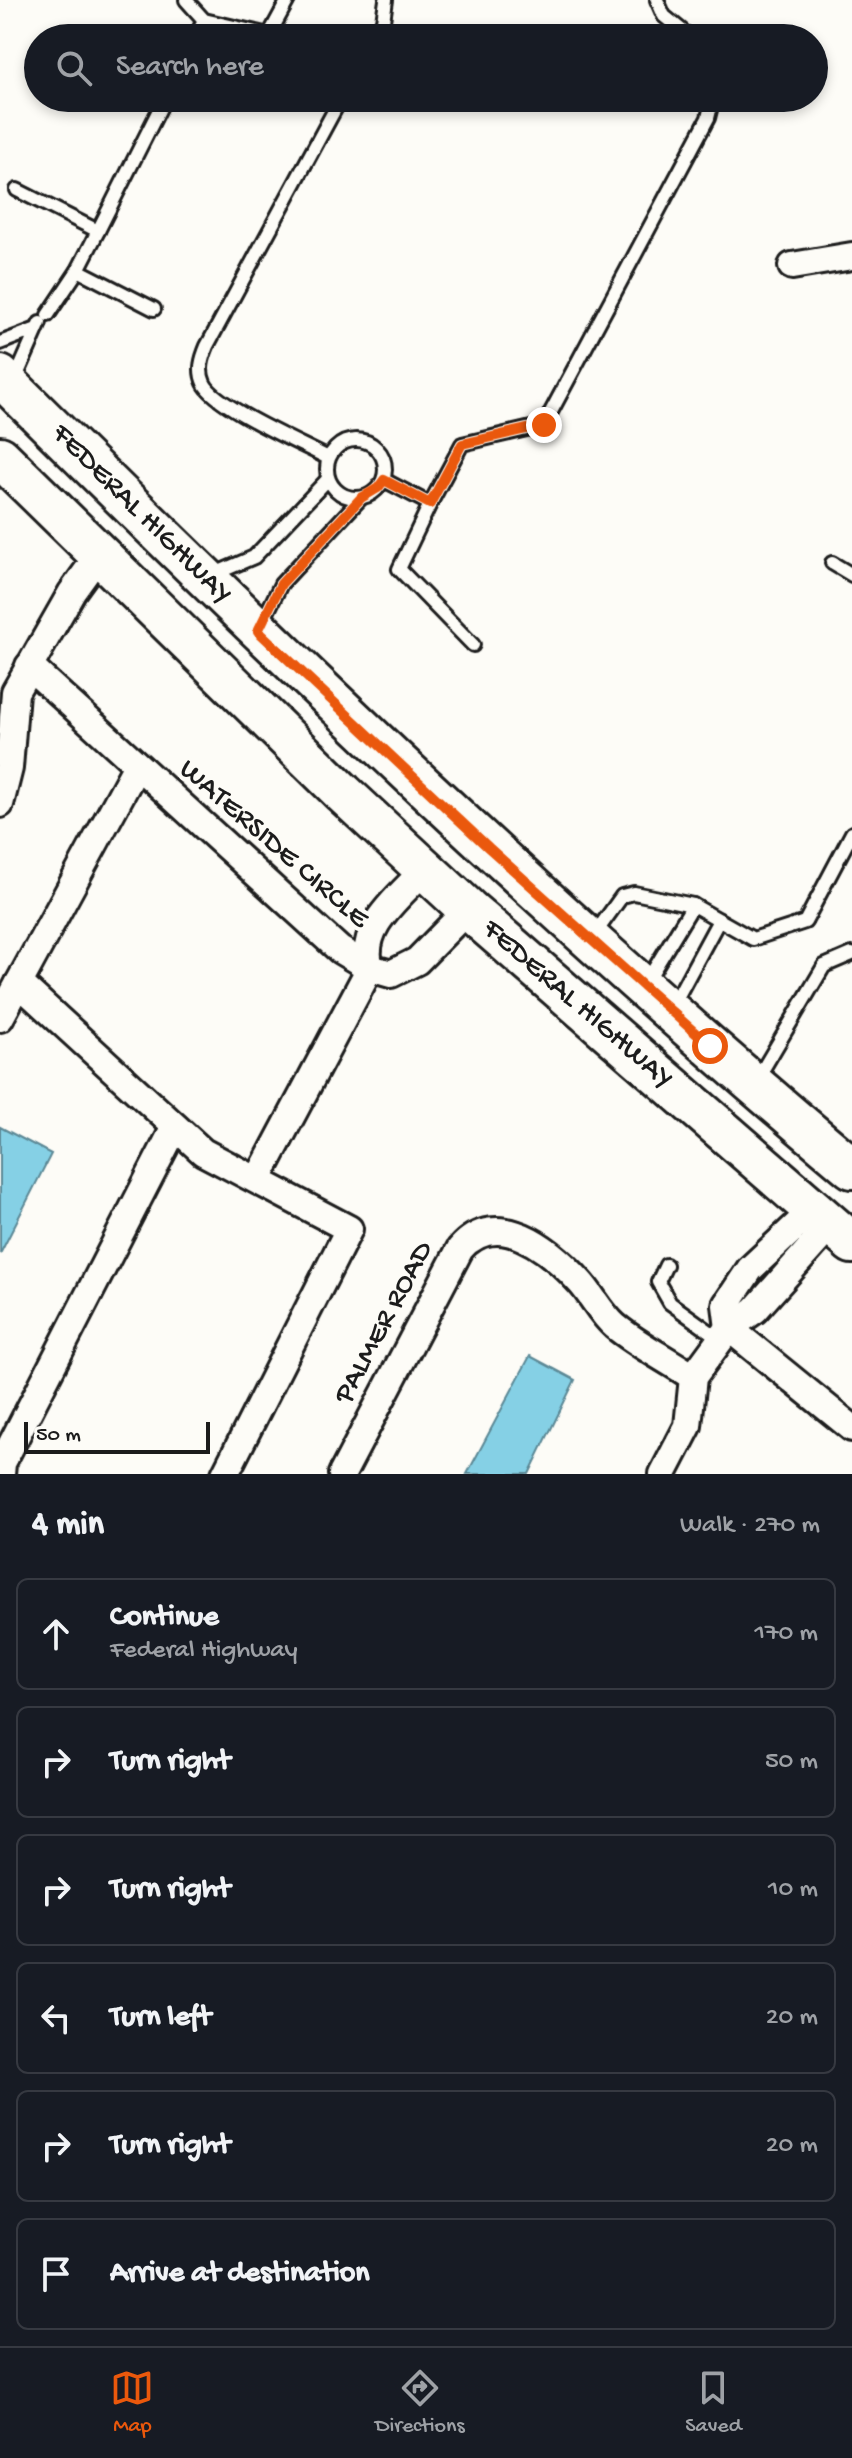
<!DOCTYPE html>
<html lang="en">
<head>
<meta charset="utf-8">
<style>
	:root { --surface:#171b24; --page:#20242c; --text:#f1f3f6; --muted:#9ea1a6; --line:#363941; --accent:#ea580c }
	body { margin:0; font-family:"Gochi Hand",sans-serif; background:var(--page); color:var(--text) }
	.scale { position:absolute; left:24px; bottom:20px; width:186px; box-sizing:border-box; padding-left:8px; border:4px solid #1c1c1c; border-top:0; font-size:22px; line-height:28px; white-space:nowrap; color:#1c1c1c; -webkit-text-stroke:6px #fdfcf7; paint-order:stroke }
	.stop { position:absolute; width:24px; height:24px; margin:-18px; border:6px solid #ea580c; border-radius:50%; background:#fff }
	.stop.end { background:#ea580c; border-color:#fff; box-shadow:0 2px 8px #0008 }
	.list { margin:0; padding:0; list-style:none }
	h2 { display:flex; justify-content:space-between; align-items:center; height:104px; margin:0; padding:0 32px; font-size:34px }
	h2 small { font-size:26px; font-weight:400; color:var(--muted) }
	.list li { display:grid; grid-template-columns:52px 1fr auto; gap:24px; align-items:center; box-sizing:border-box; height:112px; margin:0 16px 16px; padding:0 16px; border:2px solid var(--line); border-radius:12px }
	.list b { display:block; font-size:30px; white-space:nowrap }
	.list p { margin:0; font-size:26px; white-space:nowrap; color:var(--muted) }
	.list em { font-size:26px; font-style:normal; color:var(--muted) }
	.icon { flex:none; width:44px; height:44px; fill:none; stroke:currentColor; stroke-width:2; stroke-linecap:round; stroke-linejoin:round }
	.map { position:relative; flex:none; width:852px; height:1474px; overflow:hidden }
	.search { position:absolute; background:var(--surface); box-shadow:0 4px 12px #0003; left:24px; right:24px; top:24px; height:88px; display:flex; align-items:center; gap:20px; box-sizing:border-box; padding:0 28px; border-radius:44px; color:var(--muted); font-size:30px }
	.sheet { height:872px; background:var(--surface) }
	nav { display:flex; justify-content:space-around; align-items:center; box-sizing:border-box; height:112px; border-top:2px solid var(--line); background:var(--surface); font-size:22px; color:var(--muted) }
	nav a { display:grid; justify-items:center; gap:4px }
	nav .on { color:var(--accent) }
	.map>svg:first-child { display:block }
	.water { fill:#85d0e5; stroke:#5b8895; stroke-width:2 }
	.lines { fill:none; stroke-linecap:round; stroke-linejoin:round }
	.service-casing { stroke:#1c1c1c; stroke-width:18 }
	.minor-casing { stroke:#1c1c1c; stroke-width:32 }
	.primary-casing { stroke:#1c1c1c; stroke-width:46 }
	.service { stroke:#fdfcf7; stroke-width:12 }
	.minor { stroke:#fdfcf7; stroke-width:26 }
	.primary { stroke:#fdfcf7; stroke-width:40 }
	.route { stroke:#ea580c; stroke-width:10 }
	.labels { text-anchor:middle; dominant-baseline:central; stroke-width:8; stroke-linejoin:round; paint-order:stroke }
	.street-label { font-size:30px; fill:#1c1c1c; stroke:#fdfcf7 }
</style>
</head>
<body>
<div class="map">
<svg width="852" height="1474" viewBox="0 0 852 1474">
	<rect width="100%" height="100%" fill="#fdfcf7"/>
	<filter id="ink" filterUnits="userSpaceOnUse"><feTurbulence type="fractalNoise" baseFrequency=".0125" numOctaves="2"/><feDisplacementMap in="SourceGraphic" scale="16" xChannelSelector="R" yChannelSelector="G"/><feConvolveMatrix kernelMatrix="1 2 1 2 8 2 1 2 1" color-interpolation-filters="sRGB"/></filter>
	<g filter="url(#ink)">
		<!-- water -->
		<g class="water">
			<path d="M0,1127L51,1154L0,1254Z"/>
			<path d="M530,1356L575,1380L529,1474H467Z"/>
		</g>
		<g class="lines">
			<defs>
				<g id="service">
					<path d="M186,0L204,20L269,35L288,0"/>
					<path d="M657,0L664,16L691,38"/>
					<path d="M195,38L204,20"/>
					<path d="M374,38L383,21L386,0"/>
					<path d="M17,190L98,231L78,270L48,315"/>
					<path d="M98,231L165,98"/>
					<path d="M78,270L154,309"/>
					<path d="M0,343L34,330"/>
					<path d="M14,382L40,323"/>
					<circle cx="356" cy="469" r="29"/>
					<path d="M328,458C302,444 214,406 204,383C198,370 202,358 207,346L341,98"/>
					<path d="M384,480L430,504L399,569L473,645"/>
					<path d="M430,504L462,444L544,425L708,118L713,98"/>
					<path d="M832,563L852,575"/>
					<path d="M212,575L254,557L328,479"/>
					<path d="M261,625L281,584L361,498"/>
					<path d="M594,935L622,896L634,893L693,905L753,939L805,922L852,833"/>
					<path d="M647,981L693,905"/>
					<path d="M673,1005L719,920"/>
					<path d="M756,1081L824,966L852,954"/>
					<path d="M666,1265L658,1282L670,1303L720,1339"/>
				</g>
				<g id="minor">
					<path d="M792,266L852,256"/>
					<path d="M29,666L340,950L370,968L391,974L417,961L468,909"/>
					<path d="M0,804L9,768L15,692L72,592L98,556"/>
					<path d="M19,983L203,1152L349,1229L225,1474"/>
					<path d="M0,1018L136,767"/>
					<path d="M258,1179L370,968C357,927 400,897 425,869"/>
					<path d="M729,1328L852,1428"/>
					<path d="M729,1328L726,1305L750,1269L813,1210"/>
					<path d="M1,1474L2,1463L175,1127"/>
					<path d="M342,1474L460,1249C497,1206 550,1249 580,1282C592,1295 601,1314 615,1326C638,1345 668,1360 693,1377"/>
					<path d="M663,1474L688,1426L693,1377L729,1328L755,1310L831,1225"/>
				</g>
				<g id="primary">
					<path d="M0,376C275,649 554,918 852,1168"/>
					<path d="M0,457L343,793L468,909L852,1243"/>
				</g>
			</defs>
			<!-- service casing -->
			<use href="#service" class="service-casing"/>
			<!-- minor casing -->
			<use href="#minor" class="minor-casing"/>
			<!-- primary casing -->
			<use href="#primary" class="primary-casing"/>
			<!-- service -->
			<use href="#service" class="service"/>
			<!-- minor -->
			<use href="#minor" class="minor"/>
			<!-- primary -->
			<use href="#primary" class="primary"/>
		</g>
	</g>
	<g class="lines" filter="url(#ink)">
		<!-- route -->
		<path class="route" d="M544,425L462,444L430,504L384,480L378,488L361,498L281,584L258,631L489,848L710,1046"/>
	</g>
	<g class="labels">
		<!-- street labels -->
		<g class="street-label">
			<text transform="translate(141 515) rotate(45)">FEDERAL HIGHWAY</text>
			<text transform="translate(273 845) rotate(41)">WATERSIDE CIRCLE</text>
			<text transform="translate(577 1005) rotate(41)">FEDERAL HIGHWAY</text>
			<text transform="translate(385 1323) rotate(-62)">PALMER ROAD</text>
		</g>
	</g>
</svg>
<div class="scale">50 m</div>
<div class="stop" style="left:710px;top:1046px"></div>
<div class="stop end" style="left:544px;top:425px"></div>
<div class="search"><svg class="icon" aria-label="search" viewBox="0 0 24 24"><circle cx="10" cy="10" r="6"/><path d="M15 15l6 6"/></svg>Search here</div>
</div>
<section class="sheet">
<h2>4 min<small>Walk · 270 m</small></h2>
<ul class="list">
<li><svg class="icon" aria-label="ahead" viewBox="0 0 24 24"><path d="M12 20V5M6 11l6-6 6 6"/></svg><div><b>Continue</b><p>Federal Highway</p></div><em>170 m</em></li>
<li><svg class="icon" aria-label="right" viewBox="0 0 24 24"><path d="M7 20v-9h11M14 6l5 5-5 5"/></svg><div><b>Turn right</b></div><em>50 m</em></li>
<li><svg class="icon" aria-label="right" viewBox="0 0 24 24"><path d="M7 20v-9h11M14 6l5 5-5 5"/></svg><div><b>Turn right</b></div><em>10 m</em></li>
<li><svg class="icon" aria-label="left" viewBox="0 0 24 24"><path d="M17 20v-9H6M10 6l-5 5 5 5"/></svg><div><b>Turn left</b></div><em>20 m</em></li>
<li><svg class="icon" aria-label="right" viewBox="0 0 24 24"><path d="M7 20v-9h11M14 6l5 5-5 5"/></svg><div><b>Turn right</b></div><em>20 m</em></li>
<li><svg class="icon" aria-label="arrive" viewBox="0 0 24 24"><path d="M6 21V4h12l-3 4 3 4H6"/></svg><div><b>Arrive at destination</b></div></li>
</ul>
</section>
<nav>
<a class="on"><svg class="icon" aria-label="map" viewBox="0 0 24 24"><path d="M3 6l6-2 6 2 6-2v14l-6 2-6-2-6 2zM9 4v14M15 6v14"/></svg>Map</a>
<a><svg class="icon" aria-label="directions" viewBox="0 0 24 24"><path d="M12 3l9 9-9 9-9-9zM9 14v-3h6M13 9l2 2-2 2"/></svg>Directions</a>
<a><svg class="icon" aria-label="saved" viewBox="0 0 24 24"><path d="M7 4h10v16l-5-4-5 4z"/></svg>Saved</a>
</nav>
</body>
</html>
